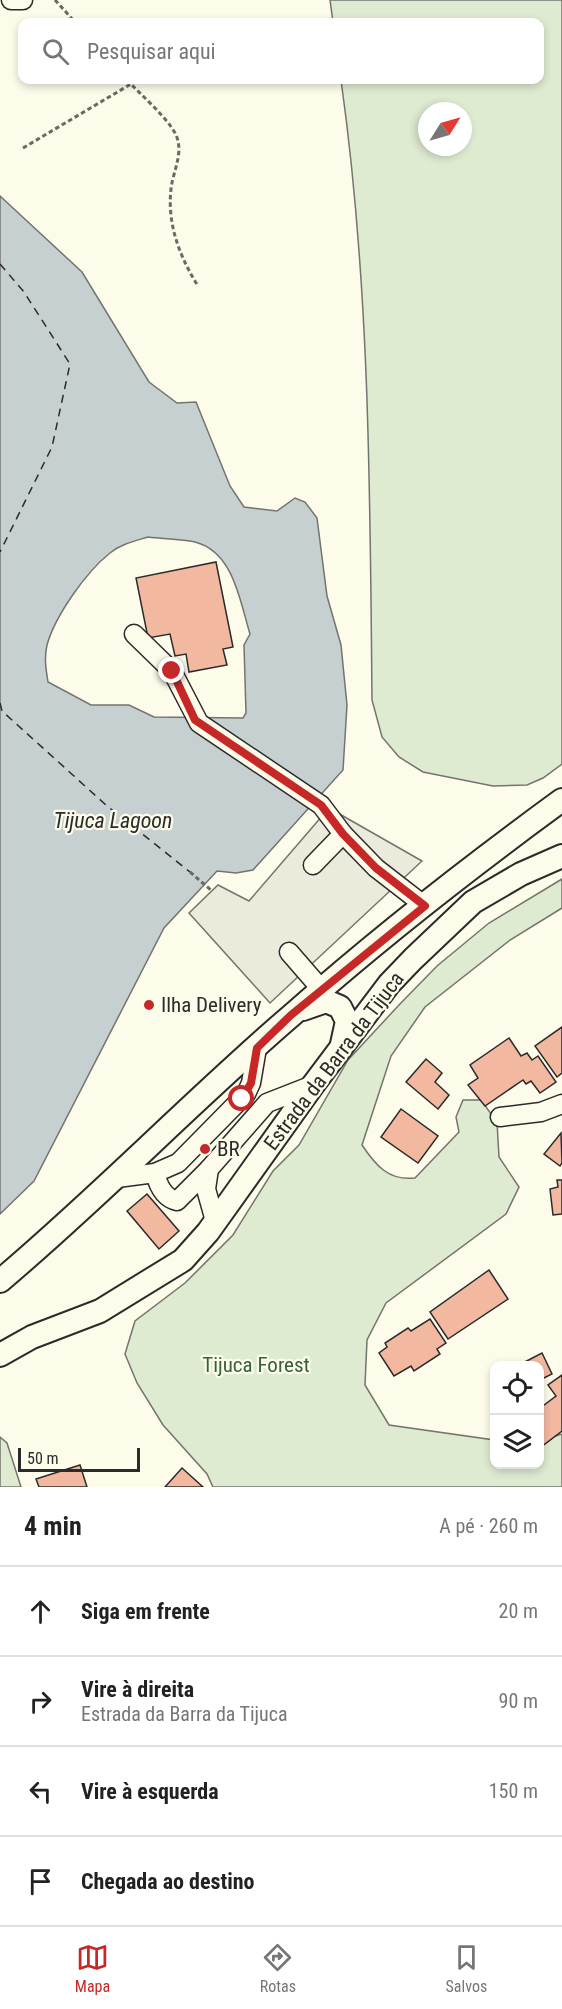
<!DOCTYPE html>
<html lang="pt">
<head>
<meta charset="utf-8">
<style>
	:root { --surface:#fff; --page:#f2f2f2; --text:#222; --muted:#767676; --line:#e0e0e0; --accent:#c62828 }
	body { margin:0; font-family:"Roboto Condensed",sans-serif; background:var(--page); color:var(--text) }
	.controls { position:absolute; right:18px; bottom:18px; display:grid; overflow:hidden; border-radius:12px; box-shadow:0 3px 9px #0003 }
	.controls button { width:54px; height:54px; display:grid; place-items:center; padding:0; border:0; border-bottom:2px solid var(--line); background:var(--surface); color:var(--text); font:30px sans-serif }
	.compass { position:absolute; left:418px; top:102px; width:54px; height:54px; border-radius:50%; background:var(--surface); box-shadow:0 3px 9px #0003; rotate:53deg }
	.scale { position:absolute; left:18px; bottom:15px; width:122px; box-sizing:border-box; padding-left:6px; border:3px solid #2b2b2b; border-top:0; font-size:16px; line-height:21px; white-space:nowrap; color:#2b2b2b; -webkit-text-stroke:4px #fdfbea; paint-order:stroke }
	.stop { position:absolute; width:18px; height:18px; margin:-14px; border:4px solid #c62828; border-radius:50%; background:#fff }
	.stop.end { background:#c62828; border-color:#fff; box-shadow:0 2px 6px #0008 }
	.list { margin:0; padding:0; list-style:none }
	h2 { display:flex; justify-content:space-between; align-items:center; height:78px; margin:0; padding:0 24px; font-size:26px }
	h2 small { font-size:20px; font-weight:400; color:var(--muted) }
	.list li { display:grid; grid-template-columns:39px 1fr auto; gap:18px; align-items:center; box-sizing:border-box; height:90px; padding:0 24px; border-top:2px solid var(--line) }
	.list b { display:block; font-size:22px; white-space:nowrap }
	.list p { margin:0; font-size:20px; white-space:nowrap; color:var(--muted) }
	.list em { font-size:20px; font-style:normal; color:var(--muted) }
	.icon { flex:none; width:33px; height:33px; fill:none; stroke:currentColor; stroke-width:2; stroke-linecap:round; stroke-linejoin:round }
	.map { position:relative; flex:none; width:562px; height:1487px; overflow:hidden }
	.search { position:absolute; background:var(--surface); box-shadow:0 3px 9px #0003; left:18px; right:18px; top:18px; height:66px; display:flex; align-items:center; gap:15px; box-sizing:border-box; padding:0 21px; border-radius:12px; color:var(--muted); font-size:22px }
	.sheet { height:438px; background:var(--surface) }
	nav { display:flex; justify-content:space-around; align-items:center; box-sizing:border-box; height:84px; border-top:2px solid var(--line); background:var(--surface); font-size:16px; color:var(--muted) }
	nav a { display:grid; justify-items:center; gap:3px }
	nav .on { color:var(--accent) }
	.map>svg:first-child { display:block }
	.green { fill:#deebd1; stroke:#74746e; stroke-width:1.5; fill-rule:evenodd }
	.parking { fill:#eceadb; stroke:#74746e; stroke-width:1.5 }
	.water { fill:#c7d0d0; stroke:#74746e; stroke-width:1.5; fill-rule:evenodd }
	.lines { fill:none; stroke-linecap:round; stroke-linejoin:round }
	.ferry { stroke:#2b2b2b; stroke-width:1.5; stroke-dasharray:8 6; stroke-linecap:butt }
	.building { fill:#f2b8a0; stroke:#2b2b2b; stroke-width:1.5 }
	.minor-casing { stroke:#2b2b2b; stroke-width:21 }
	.major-casing { stroke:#2b2b2b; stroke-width:26 }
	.path { stroke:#6a6964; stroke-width:3; stroke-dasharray:4.5 3; stroke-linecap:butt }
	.minor { stroke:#fdfbea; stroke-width:18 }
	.major { stroke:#fdfbea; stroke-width:22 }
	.route { stroke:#c62828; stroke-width:8 }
	.poi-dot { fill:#c62828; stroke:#fdfbea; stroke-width:2 }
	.labels { text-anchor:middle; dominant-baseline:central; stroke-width:4.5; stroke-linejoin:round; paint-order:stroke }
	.poi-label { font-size:21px; fill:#2b2b2b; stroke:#fdfbea; text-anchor:start }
	.street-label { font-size:21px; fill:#2b2b2b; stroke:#fdfbea }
	.park-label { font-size:21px; fill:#34623c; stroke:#fdfbea }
	.water-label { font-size:22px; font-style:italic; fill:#2b2b2b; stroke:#fdfbea }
</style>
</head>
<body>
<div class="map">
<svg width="562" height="1487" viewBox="0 0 562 1487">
	<rect width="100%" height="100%" fill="#fdfbea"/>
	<!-- green -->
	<g class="green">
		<path d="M330,0H562V764L543,778L527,785L493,786L423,772L399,757L382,737L372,700C370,492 370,286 341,80H540V22H333ZM427,111H463V147H427Z"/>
		<path d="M562,879V908L510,940L425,1007L391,1056L362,1145C376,1166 389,1181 415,1178L459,1132L456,1117L463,1100H481L497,1122L499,1157L519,1187L506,1214L386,1303L367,1340L365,1385L389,1425L494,1440V1464H540V1441L562,1434V1487H213L207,1474L163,1425L137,1383L125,1354L135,1321L185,1283L233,1235L273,1171L299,1145L348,1060L399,1005L437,966L489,923Z"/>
		<path d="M0,1437L7,1443L21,1487H0Z"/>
	</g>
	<!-- parking -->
	<path class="parking" d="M329,808L422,861L270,1003L189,913L218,885L249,901Z"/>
	<!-- water -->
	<path class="water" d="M0,196L82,272L149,382L177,403L196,402L230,486L244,507L277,511L295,498L305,502L317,518L327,596L341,645L347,705L343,770L253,870L236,873L217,871L164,928L34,1181L0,1214ZM148,537C163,539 180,539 195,542C234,552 240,602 250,634L244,645L246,713L243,718L154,717L129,705H91L48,682C46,670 44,658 47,645C55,616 86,572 110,553C121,544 135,541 148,537Z"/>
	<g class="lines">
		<!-- ferry -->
		<g class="ferry">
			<path d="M0,264L24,292L70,364L52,447L0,552"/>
			<path d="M0,703L2,711L106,805L190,872"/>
		</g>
	</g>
	<!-- building -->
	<g class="building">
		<path d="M216,562L233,647L223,649L227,665L189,672L186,654L175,656L170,634L148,638L136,578Z"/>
		<path d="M562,1027V1073L557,1077L535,1046Z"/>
		<path d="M509,1038L521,1056L527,1053L532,1060L538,1056L556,1082L540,1093L531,1081L526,1084L523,1080L485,1106L468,1085L478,1078L470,1065Z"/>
		<path d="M426,1059L442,1073L435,1082L449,1095L438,1109L406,1082Z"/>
		<path d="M401,1109L438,1136L418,1163L381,1137Z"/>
		<path d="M561,1133L562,1163L560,1166L544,1154Z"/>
		<path d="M557,1180H562V1214L553,1215L550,1189L558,1187Z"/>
		<path d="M147,1194L179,1231L159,1249L127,1211Z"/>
		<path d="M489,1270L508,1299L448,1339L430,1312Z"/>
		<path d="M430,1319L446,1343L437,1349L440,1354L414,1371L411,1366L394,1376L379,1353L387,1347L385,1343L408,1328L411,1331Z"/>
		<path d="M542,1353L552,1374L540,1380V1366H517Z"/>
		<path d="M562,1375V1431L541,1447L540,1408L556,1396L548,1385Z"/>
		<path d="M80,1465L87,1487H39L36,1479Z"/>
		<path d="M182,1468L203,1487H165Z"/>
	</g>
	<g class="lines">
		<defs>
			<g id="minor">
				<path d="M11,0H23"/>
				<path d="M134,634L172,671L199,723L321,805L343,834L376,868L425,906"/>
				<path d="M313,865L343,834"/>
				<path d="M289,952L322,990"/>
				<path d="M500,1117L541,1112L562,1104"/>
				<path d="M155,1173C158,1185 164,1198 177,1201L209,1169"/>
				<path d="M117,1178L155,1173L178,1163L246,1094L251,1083L257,1048"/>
				<path d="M215,1221L206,1189L209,1169L267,1103L313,1085"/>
			</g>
			<g id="major">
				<path d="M303,1009L326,1001L340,1007L347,1021L342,1044"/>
				<path d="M0,1281C101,1196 192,1101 292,1015C378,939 470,867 562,800"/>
				<path d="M0,1355L32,1337L100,1311L183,1260L208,1232L313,1085L389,984L413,959L473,902L521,874L562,856"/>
			</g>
		</defs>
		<!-- minor casing -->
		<use href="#minor" class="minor-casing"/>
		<!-- major casing -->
		<use href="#major" class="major-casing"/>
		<!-- path -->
		<g class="path">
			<path d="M55,0L75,22"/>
			<path d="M127,80C140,94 168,118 176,135C184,153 173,171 171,189C167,225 180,257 198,286"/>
			<path d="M23,148L131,84"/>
			<path d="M190,872L212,891"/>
		</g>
		<!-- minor -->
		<use href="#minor" class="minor"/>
		<!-- major -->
		<use href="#major" class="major"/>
	</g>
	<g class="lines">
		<!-- route -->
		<path class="route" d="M172,671L195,720L321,805L343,834L376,868L425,906L291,1015L257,1048L251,1083L242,1099"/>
	</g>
	<!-- markers -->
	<g class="poi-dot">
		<circle cx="149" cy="1005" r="6"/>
		<circle cx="205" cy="1149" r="6"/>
	</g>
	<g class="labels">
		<!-- poi labels -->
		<g class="poi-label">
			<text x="161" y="1005">Ilha Delivery</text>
			<text x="217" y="1149">BR</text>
		</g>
		<!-- street labels -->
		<g class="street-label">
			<text transform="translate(334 1061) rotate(-53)">Estrada da Barra da Tijuca</text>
		</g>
		<!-- park labels -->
		<g class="park-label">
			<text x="256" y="1365">Tijuca Forest</text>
		</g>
		<!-- water labels -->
		<g class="water-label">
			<text x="113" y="820">Tijuca Lagoon</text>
		</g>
	</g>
</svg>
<div class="controls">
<button><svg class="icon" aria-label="locate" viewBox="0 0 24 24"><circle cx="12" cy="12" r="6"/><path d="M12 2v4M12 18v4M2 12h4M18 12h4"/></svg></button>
<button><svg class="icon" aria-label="layers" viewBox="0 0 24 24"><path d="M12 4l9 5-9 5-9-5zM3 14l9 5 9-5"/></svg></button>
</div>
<svg class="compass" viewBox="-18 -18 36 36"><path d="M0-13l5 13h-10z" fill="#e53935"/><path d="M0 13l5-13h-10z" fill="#767676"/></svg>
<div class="scale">50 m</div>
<div class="stop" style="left:242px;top:1099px"></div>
<div class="stop end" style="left:172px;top:671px"></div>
<div class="search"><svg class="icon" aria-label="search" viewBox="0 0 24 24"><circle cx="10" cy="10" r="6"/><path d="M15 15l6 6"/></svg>Pesquisar aqui</div>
</div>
<section class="sheet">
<h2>4 min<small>A pé · 260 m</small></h2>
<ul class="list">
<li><svg class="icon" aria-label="ahead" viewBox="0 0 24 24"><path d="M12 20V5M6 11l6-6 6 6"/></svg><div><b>Siga em frente</b></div><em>20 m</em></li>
<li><svg class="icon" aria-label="right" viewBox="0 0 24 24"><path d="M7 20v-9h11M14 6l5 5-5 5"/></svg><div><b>Vire à direita</b><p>Estrada da Barra da Tijuca</p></div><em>90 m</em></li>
<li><svg class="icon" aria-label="left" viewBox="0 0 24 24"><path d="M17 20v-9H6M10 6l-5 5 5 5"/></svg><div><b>Vire à esquerda</b></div><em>150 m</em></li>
<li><svg class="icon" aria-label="arrive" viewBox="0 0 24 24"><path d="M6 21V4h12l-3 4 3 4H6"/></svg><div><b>Chegada ao destino</b></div></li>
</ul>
</section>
<nav>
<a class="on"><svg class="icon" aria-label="map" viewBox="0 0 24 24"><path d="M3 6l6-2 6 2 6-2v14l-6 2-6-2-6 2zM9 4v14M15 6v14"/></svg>Mapa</a>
<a><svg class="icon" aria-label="directions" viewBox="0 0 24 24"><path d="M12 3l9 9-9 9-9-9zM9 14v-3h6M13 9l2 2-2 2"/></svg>Rotas</a>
<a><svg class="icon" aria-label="saved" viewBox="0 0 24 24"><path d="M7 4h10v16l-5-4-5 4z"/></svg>Salvos</a>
</nav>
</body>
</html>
